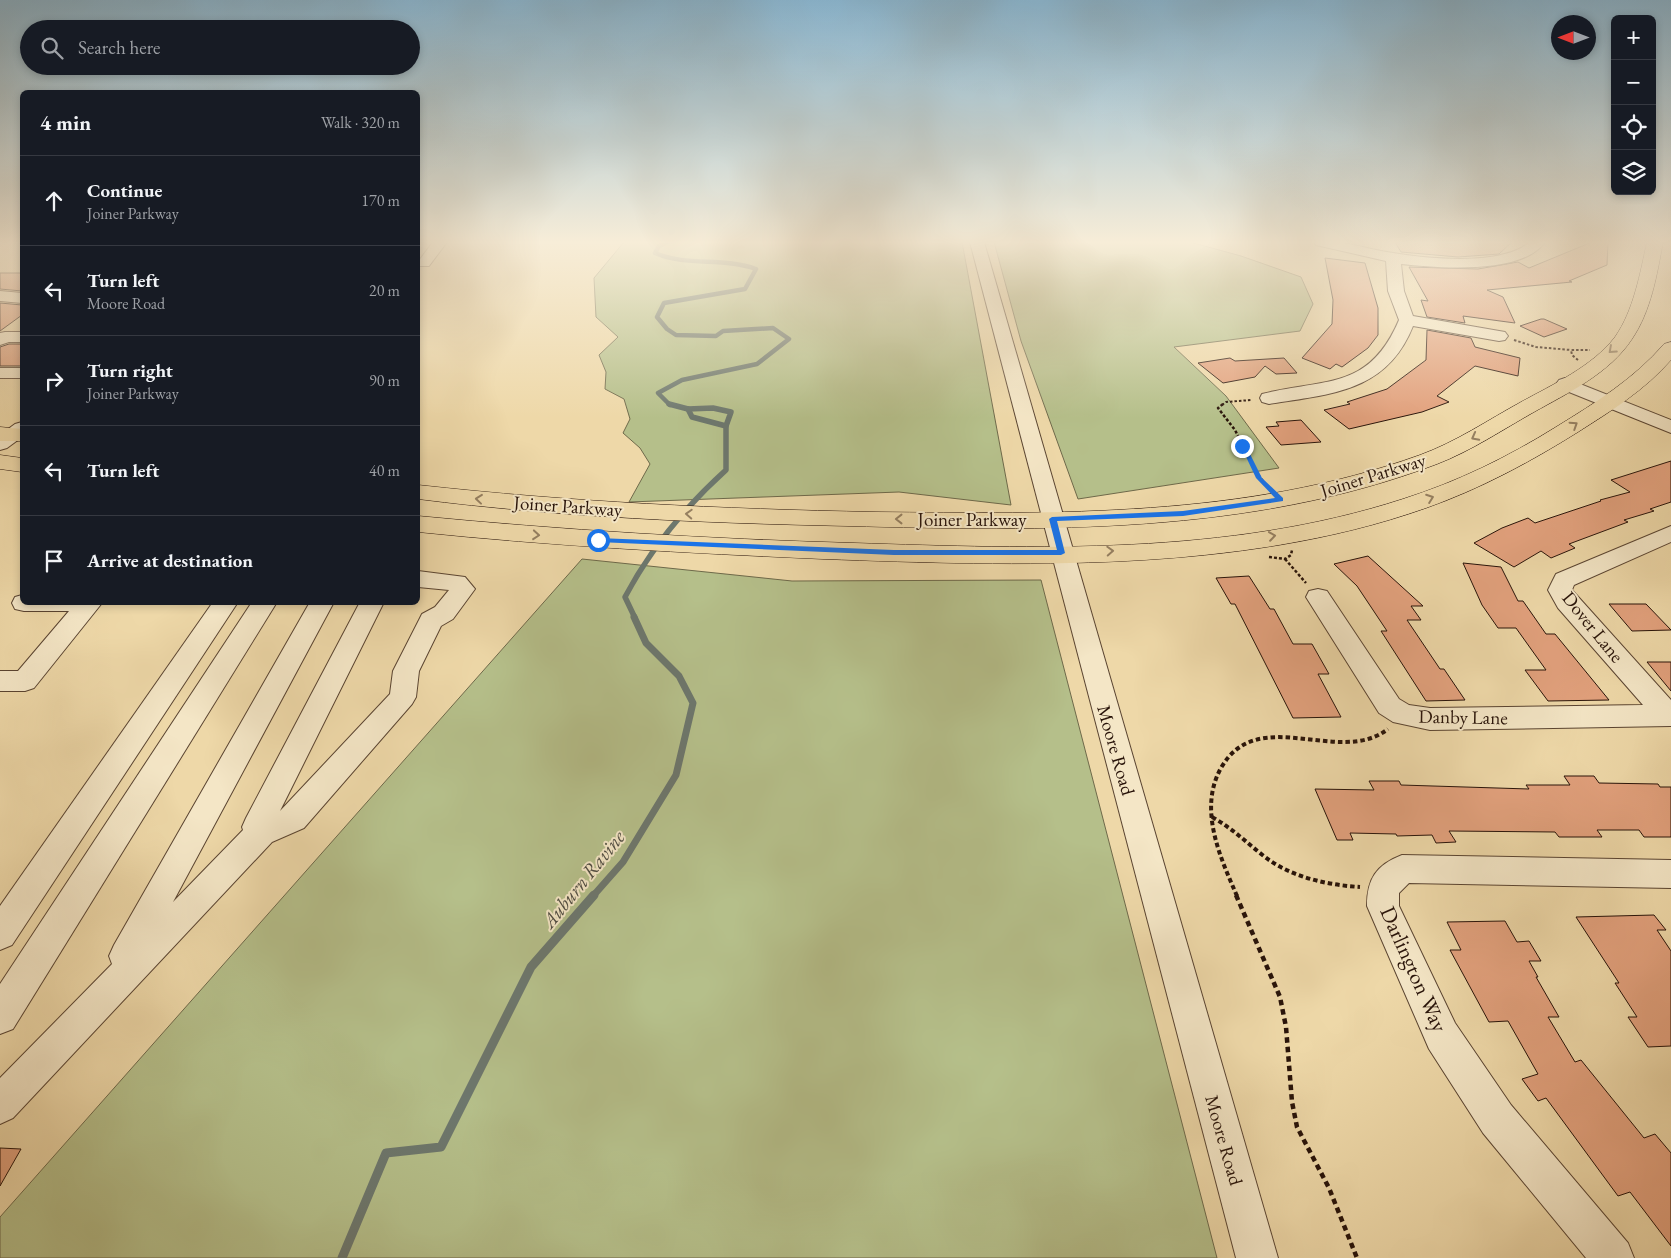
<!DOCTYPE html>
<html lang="en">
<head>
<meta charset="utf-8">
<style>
	:root { --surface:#171b24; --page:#20242c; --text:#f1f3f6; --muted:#9ea1a6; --line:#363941 }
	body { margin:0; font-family:"EB Garamond",serif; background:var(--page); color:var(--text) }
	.controls { position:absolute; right:15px; top:15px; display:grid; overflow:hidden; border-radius:8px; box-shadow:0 2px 8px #0003 }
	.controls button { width:45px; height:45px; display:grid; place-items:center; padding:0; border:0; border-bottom:1px solid var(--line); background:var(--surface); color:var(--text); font:25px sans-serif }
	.compass { position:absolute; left:1551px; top:15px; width:45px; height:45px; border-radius:50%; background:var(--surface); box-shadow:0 2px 8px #0003; rotate:270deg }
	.stop { position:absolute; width:15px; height:15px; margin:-11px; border:4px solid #1a73e8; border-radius:50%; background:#fff }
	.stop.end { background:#1a73e8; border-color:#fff; box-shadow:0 1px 5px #0008 }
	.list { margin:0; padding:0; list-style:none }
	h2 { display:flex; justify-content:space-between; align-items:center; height:65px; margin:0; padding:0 20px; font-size:21px }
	h2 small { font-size:16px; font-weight:400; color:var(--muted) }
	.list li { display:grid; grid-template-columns:32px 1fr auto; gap:15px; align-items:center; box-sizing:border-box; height:90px; padding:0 20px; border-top:1px solid var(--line) }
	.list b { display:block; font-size:19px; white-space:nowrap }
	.list p { margin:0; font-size:16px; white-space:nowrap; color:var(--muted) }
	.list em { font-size:16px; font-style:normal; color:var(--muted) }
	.icon { flex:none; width:28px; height:28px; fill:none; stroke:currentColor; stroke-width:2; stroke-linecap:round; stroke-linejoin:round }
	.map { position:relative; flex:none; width:1671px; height:1258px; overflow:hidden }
	.search { position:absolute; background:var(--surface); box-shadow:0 2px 8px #0003; left:20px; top:20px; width:400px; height:55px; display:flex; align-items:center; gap:12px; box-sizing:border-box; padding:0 18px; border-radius:28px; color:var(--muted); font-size:19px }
	.panel { position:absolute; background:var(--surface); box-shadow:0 2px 8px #0003; left:20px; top:90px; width:400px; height:515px; border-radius:8px }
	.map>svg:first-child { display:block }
	.green { fill:#b5bf8a; stroke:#6e694a }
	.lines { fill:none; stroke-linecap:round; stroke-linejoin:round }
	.stream-far3 { stroke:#6d776d; stroke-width:4.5 }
	.stream-far2 { stroke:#6d776d; stroke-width:5.5 }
	.stream-far1 { stroke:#6d776d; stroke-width:7 }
	.stream { stroke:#6d776d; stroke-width:9 }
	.building { fill:#e2a17d; stroke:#281309 }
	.minor-casing { stroke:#5a4431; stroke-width:2 }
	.major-casing { stroke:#281309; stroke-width:1 }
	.path-far3 { stroke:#281309; stroke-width:2; stroke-dasharray:2.5 2; stroke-linecap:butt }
	.path-far2 { stroke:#281309; stroke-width:2.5; stroke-dasharray:3 2; stroke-linecap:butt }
	.path-far1 { stroke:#281309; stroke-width:4; stroke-dasharray:4.5 3; stroke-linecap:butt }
	.path { stroke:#281309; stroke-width:4.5; stroke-dasharray:5.5 4; stroke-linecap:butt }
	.minor { fill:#f4e6c6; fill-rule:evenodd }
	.major { fill:#eed8a8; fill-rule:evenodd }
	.oneway { stroke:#957f60 }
	.route { fill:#1a73e8 }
	.labels { text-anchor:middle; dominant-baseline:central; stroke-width:4; stroke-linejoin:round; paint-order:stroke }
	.street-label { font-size:19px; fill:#281309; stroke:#f4e6c6 }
	.water-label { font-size:20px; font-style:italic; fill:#504d43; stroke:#f4e6c6 }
	.near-street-label { font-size:22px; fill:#281309; stroke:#f4e6c6 }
</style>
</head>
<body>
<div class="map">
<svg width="1671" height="1258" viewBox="0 0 1671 1258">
	<rect width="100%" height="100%" fill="#eed8a8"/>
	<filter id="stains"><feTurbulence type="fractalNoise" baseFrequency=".004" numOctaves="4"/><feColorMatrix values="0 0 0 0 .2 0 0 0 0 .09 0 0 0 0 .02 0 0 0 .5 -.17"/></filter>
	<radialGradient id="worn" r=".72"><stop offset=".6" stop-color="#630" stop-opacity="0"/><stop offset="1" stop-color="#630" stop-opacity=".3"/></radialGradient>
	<!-- green -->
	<g class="green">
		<path d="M624,242H962L1011,505L899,492L629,502L650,464L640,448L623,433L630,419L624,399L605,389L606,372L599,355L618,337L596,317L594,278Z"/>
		<path d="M994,242H1190L1241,256L1301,277L1313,304L1300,331L1174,347L1226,396L1279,468L1078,499L1021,341Z"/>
		<path d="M582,559L792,581L1041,580L1217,1258H0V1217Z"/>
	</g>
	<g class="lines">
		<!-- stream-far3 -->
		<path class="stream-far3" d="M667,242L659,246L655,253C687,267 723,257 756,269L745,289L664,303L657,317L667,329L676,335L716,336L723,331L773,328L789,339L757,364L682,380L658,393L670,405"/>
		<!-- stream-far2 -->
		<g class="stream-far2">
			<path d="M688,409L713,408L731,412L726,426"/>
			<path d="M635,618L625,597C651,548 685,507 726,470V426L692,417L688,409L669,404"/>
		</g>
		<!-- stream-far1 -->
		<path class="stream-far1" d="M593,896L623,862L676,775L693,703L679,676L646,643L634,617"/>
		<!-- stream -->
		<path class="stream" d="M342,1258L386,1153L441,1147L531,967L594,895"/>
	</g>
	<!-- building -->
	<g class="building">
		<path d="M1395,242H1512L1499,254L1458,257L1401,252Z"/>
		<path d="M1592,242H1608L1607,265L1569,281L1572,282L1487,290L1503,297L1515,323L1463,316L1465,323L1427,317L1421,300L1428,301L1409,267L1478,269L1518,262L1529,268Z"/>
		<path d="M1325,258L1365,263L1378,308V335L1368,348L1342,367L1336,364L1330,369L1302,358L1332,324L1333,300Z"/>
		<path d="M0,273H22V291L0,289Z"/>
		<path d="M0,303L22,305V315L0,331Z"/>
		<path d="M1541,319H1544L1567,329L1544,337L1520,326Z"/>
		<path d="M1427,330L1471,338L1475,347L1520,358L1518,376L1475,366L1437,396L1449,402L1422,412L1349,429L1324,410L1350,404L1347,402L1387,389L1426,360Z"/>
		<path d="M9,344H22V366H0V347Z"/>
		<path d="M1230,358L1235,361L1284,358L1297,373L1276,374L1265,366L1255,377L1223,383L1198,363Z"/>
		<path d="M1301,420L1321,442L1281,445L1266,427L1279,426L1276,422Z"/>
		<path d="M1671,461V502L1650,509L1654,511L1624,520L1628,522L1569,544L1575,548L1551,558L1541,551L1514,567L1474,543L1502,528L1528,518L1535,523L1601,501L1600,500L1630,492L1611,480Z"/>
		<path d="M1368,556L1423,606H1411L1421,620H1407L1440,669H1444L1465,700L1426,701L1381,631H1387L1357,586L1334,564Z"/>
		<path d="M1463,563L1501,567L1518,601H1523L1546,634H1555L1609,700L1548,701L1525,670H1546L1516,628H1498L1482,605Z"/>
		<path d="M1249,576L1270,609H1274L1293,644H1312L1329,674H1318L1341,717L1293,718L1235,604H1231L1216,578Z"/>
		<path d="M1609,604H1646L1671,630L1632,631Z"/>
		<path d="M1647,662H1671V691Z"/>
		<path d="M1564,776H1594L1599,783L1658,784L1660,787H1671V837H1644L1639,830H1597L1602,837H1559L1555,832L1449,831L1456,842L1436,843L1432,835L1397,836L1396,834L1350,833L1353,840H1337L1315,789L1374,790L1369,781H1399L1401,785L1529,789L1526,785H1570Z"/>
		<path d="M1654,915L1666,930H1657L1671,951V1046L1648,1047L1628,1017H1637L1615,983H1619L1576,917Z"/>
		<path d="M1505,921L1517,942L1529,941L1541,961H1529L1538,977H1536L1559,1017H1548L1575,1062L1581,1060L1644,1138L1655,1134L1671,1153V1246L1630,1192L1618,1196L1546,1098L1538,1101L1522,1079L1538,1074L1508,1021L1489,1022L1450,950H1461L1447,922Z"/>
		<path d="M0,1148L21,1149L0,1186Z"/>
	</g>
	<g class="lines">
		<defs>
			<g id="minor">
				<path d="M433,242H447L429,266H419L418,262Z"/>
				<path d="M970,242H984L1278,1258H1236Z"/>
				<path d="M1314,242C1336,239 1359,247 1381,251C1419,258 1500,268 1530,242H1545C1522,275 1438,268 1401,264L1404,291L1413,316L1505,332L1508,336L1505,340L1499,341L1413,326C1387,392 1331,394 1269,404L1262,402L1260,398L1262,394C1325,378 1369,391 1399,320L1388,291L1386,261L1316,245Z"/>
				<path d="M0,291L22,293V303L0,301Z"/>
				<path d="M5,332H22V342H9L0,345V333Z"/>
				<rect x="0" y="368" width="22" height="10"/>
				<path d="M1565,378L1671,420V433L1559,388L1556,384L1559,380Z"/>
				<path d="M22,422V437L7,448L0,450V435L15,424Z"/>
				<path d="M1671,526V542L1574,585L1572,590L1671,700V726L1430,730L1393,722L1379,713L1306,597L1309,591L1318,589L1327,591L1399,699L1409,705L1430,708L1643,705L1558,608L1548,590L1556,574Z"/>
				<path d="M418,571L465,577L475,589L453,619L441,626L419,671L416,697L412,704L304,828L272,842L13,1118L0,1124V1078L112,964L109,956L114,945L310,602H334L173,902L243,830L242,827L246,818L360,602H384L280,811L390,694L393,671L419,620L422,614L435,607L449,590L418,587Z"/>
				<path d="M22,595V602L102,603L34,688L25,691H0V671H18L69,611H24L15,609L12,603L15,597Z"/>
				<path d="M213,602H238L12,945L0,950V906Z"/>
				<path d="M252,602H277L13,1029L0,1034V984Z"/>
				<path d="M1402,855L1671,860V888L1409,883L1399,893V906L1455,1023L1511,1105L1628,1243L1634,1258H1586L1483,1133L1429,1049L1367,906C1367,879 1376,865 1402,855Z"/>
			</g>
			<g id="major">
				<path d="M1647,242H1663C1657,275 1651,311 1632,339C1610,373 1568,393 1534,412C1502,430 1471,451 1437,464C1250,535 1045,531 848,526C704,523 560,517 418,499V485C570,502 722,509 875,512C1058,514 1245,518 1420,455C1456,442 1488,420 1521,402C1552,385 1593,366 1615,337C1634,310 1640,273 1647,242Z"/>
				<path d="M1671,342V360C1645,390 1611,411 1578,432C1530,462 1480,489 1426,508C1239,574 1018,566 823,559C687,553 552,546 418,532V516C563,530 708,539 854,543C1036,549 1228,556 1403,499C1457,482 1508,457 1556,427C1595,403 1634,379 1664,344Z"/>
				<path d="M0,427L22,429V441H0Z"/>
				<path d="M0,455L22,458V472L0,469Z"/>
			</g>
		</defs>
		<!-- minor casing -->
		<use href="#minor" class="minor-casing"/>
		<!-- major casing -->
		<use href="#major" class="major-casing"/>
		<!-- path-far3 -->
		<g class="path-far3">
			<path d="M1514,340L1536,347L1571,350"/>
			<path d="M1578,360L1572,355L1571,350H1590"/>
			<path d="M1222,405L1226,402L1251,400"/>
		</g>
		<!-- path-far2 -->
		<g class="path-far2">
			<path d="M1223,404L1218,408L1235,430L1256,472L1265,484"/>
			<path d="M1269,557L1285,559L1291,555L1292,550"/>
			<path d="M1285,559L1306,583"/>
		</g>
		<!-- path-far1 -->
		<g class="path-far1">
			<path d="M1212,817C1232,828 1247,843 1265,857C1291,877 1327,885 1360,887"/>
			<path d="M1237,896C1220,857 1198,809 1221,768C1258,703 1339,767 1388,729"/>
		</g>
		<!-- path -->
		<path class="path" d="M1236,895L1280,997L1286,1027L1292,1102L1297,1127L1329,1188L1357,1258"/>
		<!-- minor -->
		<use href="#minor" class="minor"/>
		<!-- major -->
		<use href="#major" class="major"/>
	</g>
	<!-- one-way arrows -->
	<defs><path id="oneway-chevron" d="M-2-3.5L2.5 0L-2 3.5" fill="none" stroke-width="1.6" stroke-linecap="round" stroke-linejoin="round" transform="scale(1.25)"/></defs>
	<g class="oneway">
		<use href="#oneway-chevron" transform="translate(1612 350) rotate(138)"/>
		<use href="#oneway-chevron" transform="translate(1574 425) rotate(-33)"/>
		<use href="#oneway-chevron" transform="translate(1475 437) rotate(152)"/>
		<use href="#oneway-chevron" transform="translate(1430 498) rotate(-20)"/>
		<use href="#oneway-chevron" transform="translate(479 499) rotate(-174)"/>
		<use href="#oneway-chevron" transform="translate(689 514) rotate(-177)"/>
		<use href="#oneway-chevron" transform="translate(899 519) rotate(-180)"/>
		<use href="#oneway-chevron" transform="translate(536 535) rotate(5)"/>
		<use href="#oneway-chevron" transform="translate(1272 536) rotate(-8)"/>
		<use href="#oneway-chevron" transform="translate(1110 551) rotate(-3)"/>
	</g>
	<!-- sky -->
	<linearGradient id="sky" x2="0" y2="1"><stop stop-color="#89b6d1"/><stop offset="0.58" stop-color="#f7edd8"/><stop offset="1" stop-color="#f7edd8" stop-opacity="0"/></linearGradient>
	<rect width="1671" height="418" fill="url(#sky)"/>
	<!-- route -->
	<path class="route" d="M1240,444H1245L1262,478L1283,498V501L1183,516L1057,521L1065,553L1061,555H894L598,542L594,540L598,538L894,550H1057L1049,519L1052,517L1183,511L1275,498L1256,478Z"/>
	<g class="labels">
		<!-- street labels -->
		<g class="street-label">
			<text transform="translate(1373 475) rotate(-17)">Joiner Parkway</text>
			<text transform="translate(568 506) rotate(4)">Joiner Parkway</text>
			<text x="972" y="519">Joiner Parkway</text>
			<text transform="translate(1593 627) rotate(51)">Dover Lane</text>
			<text transform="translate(1463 717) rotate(1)">Danby Lane</text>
			<text transform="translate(1116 750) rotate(74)">Moore Road</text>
			<text transform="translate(1224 1140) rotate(74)">Moore Road</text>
		</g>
		<!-- water labels -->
		<g class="water-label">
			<text transform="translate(583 879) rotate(-51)">Auburn Ravine</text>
		</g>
		<!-- near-street labels -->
		<g class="near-street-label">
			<text transform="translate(1414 969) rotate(66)">Darlington Way</text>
		</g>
	</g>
	<rect width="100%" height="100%" filter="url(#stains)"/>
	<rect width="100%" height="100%" fill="url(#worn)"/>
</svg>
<div class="controls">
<button>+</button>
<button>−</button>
<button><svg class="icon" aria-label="locate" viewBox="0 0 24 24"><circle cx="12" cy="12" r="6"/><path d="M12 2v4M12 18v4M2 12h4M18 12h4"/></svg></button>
<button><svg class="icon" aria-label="layers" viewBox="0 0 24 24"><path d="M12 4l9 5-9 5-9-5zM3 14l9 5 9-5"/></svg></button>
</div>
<svg class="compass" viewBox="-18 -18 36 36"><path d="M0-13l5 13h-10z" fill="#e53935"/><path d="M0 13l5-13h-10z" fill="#9ea1a6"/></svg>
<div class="stop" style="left:598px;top:540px"></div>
<div class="stop end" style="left:1242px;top:446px"></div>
<div class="search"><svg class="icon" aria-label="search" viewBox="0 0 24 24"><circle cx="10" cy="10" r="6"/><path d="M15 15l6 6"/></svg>Search here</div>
<section class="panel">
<h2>4 min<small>Walk · 320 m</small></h2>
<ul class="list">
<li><svg class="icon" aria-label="ahead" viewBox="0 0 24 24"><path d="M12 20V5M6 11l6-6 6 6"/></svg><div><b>Continue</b><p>Joiner Parkway</p></div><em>170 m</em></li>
<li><svg class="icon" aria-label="left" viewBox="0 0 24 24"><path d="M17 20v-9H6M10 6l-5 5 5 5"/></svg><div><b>Turn left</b><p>Moore Road</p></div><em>20 m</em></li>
<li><svg class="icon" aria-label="right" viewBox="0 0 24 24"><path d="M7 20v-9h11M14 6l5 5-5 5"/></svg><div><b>Turn right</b><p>Joiner Parkway</p></div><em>90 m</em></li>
<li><svg class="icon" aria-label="left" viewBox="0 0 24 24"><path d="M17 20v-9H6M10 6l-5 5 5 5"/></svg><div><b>Turn left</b></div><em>40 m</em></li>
<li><svg class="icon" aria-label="arrive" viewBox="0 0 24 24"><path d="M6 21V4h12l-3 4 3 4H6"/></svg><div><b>Arrive at destination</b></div></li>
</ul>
</section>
</div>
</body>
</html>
